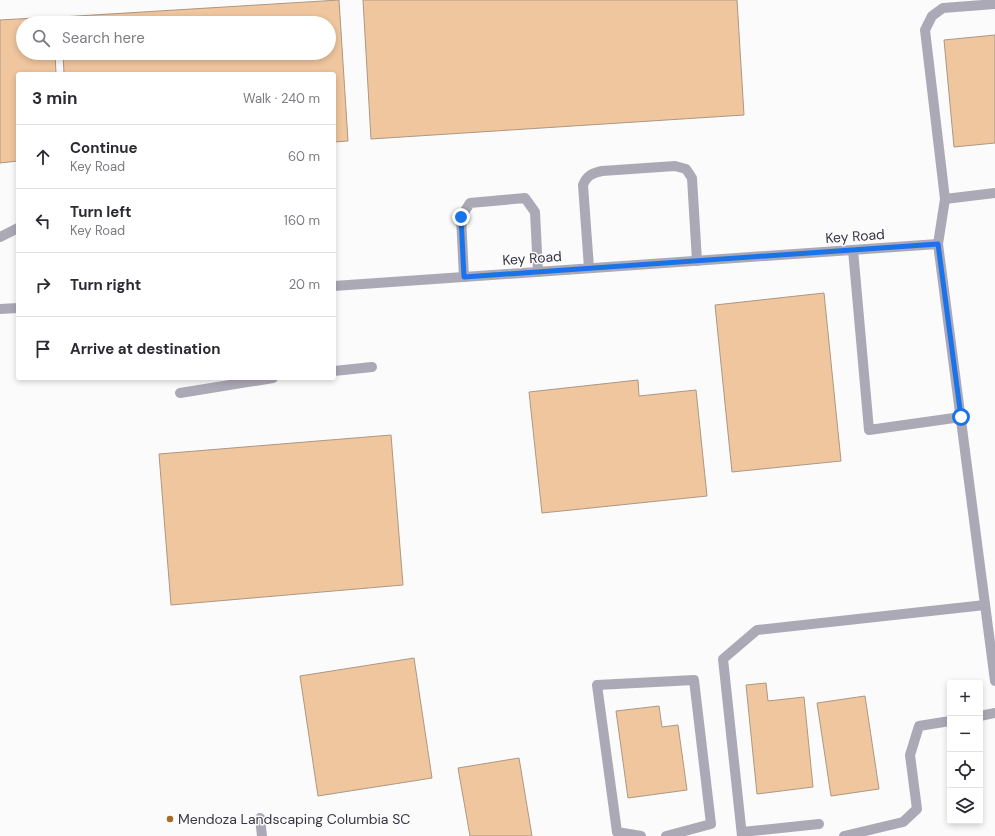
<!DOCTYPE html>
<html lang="en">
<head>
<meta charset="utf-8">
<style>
	:root { --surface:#fff; --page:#f7f7f7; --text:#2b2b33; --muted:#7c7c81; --line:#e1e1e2 }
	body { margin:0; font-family:"DM Sans",sans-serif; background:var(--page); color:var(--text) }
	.controls { position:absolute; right:12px; bottom:12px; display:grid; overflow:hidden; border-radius:4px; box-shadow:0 2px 6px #0003 }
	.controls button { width:36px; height:36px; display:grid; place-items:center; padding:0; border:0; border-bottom:1px solid var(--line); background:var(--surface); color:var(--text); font:20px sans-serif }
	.stop { position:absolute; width:12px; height:12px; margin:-9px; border:3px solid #1a73e8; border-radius:50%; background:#fff }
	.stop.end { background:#1a73e8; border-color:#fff; box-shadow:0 1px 4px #0008 }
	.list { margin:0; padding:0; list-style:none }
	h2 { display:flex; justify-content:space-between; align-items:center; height:52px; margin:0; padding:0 16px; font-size:17px }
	h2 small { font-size:13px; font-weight:400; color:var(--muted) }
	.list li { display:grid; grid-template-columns:26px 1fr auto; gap:12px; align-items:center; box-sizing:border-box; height:64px; padding:0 16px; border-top:1px solid var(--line) }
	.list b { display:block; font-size:15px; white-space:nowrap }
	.list p { margin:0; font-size:13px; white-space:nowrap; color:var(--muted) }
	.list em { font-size:13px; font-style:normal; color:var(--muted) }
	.icon { flex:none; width:22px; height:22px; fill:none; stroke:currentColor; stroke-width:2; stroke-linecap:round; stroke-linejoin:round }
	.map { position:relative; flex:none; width:995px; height:836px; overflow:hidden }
	.search { position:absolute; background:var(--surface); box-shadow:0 2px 6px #0003; left:16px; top:16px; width:320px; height:44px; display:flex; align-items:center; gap:10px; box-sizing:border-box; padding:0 14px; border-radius:22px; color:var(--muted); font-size:15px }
	.panel { position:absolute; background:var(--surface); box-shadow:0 2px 6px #0003; left:16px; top:72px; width:320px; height:308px; border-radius:4px }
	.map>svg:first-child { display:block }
	.building { fill:#efc69e; stroke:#ae9781 }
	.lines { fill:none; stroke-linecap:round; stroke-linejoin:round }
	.minor { stroke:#aca9b6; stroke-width:10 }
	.route { stroke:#1a73e8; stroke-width:5 }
	.poi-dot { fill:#a56b2a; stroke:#fbfbfb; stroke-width:1.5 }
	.labels { text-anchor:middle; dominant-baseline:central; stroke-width:3; stroke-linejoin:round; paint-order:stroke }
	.street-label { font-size:14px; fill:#383642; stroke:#fbfbfb }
	.poi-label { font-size:14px; fill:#383642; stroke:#fbfbfb; text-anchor:start }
</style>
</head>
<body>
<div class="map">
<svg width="995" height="836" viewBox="0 0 995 836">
	<rect width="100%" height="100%" fill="#fbfbfb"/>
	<!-- building -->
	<g class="building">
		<path d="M339,0L348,141L334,142V74H64L63,53H329V23H61V17Z"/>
		<path d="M363,0H737L744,115L371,139Z"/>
		<path d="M53,17V23H23V53H55L56,74H18V161L0,163V20Z"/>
		<path d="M995,35V143L954,147L944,40Z"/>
		<path d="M824,293L841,461L732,472L715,305Z"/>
		<path d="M638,380L639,396L696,390L707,496L542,513L529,392Z"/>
		<path d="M391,435L403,585L171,605L159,454Z"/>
		<path d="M414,658L432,778L318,796L300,676Z"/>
		<path d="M766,683L768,701L804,697L813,787L757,794L746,685Z"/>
		<path d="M865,696L879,789L831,796L817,703Z"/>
		<path d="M659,706L662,727L678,725L687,790L628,798L616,711Z"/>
		<path d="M519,758L532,836H470L458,768Z"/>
	</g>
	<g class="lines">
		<!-- minor -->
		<g class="minor">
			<path d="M995,4L943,8L932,16L925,30L945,199L938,244L995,681"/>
			<path d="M945,199L995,193"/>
			<path d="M0,237L18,228"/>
			<path d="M853,250L869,430L961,417"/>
			<path d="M589,268L583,185C587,175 593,173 602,171L675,166L686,169L692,178L697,261"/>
			<path d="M464,277L461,217L470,203L525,198L535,212L538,272"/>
			<path d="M334,286L938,244"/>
			<path d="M0,309L18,308"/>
			<path d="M334,371L372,367"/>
			<path d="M180,393L273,378"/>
			<path d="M980,716L995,713"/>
			<path d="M260,818L262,836"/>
			<path d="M742,832L819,824"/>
			<path d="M641,836L617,832L597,685L694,680L711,824L666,836"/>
			<path d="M742,836L723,659L757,630L985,605"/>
			<path d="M844,836L903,822L917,809L910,755L919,726L950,721"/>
		</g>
	</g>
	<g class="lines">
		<!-- route -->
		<path class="route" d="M461,217L464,277L938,244L961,417"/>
	</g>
	<!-- markers -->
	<circle class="poi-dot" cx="170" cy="819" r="4"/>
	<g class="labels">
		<!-- street labels -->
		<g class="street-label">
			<text transform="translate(855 236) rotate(-4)">Key Road</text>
			<text transform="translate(532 258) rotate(-4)">Key Road</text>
		</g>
		<!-- poi labels -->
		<g class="poi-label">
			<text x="178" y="819">Mendoza Landscaping Columbia SC</text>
		</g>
	</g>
</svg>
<div class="controls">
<button>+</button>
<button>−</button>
<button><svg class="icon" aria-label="locate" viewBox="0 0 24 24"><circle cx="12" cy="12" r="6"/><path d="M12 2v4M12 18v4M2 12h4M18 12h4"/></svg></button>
<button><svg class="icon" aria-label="layers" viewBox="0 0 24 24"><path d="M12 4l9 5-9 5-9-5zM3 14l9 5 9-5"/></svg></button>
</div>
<div class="stop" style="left:961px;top:417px"></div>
<div class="stop end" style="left:461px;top:217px"></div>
<div class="search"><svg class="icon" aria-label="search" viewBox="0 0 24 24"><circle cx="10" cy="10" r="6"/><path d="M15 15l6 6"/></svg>Search here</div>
<section class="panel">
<h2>3 min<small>Walk · 240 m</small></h2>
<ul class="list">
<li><svg class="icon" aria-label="ahead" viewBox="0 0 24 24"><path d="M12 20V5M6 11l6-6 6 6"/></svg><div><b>Continue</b><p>Key Road</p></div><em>60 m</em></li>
<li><svg class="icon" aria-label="left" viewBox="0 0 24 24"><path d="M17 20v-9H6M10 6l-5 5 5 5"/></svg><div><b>Turn left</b><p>Key Road</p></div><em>160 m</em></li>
<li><svg class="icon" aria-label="right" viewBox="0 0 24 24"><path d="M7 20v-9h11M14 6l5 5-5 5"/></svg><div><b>Turn right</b></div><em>20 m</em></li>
<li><svg class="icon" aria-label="arrive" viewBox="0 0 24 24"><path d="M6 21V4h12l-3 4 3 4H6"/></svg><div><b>Arrive at destination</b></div></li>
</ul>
</section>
</div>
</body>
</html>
